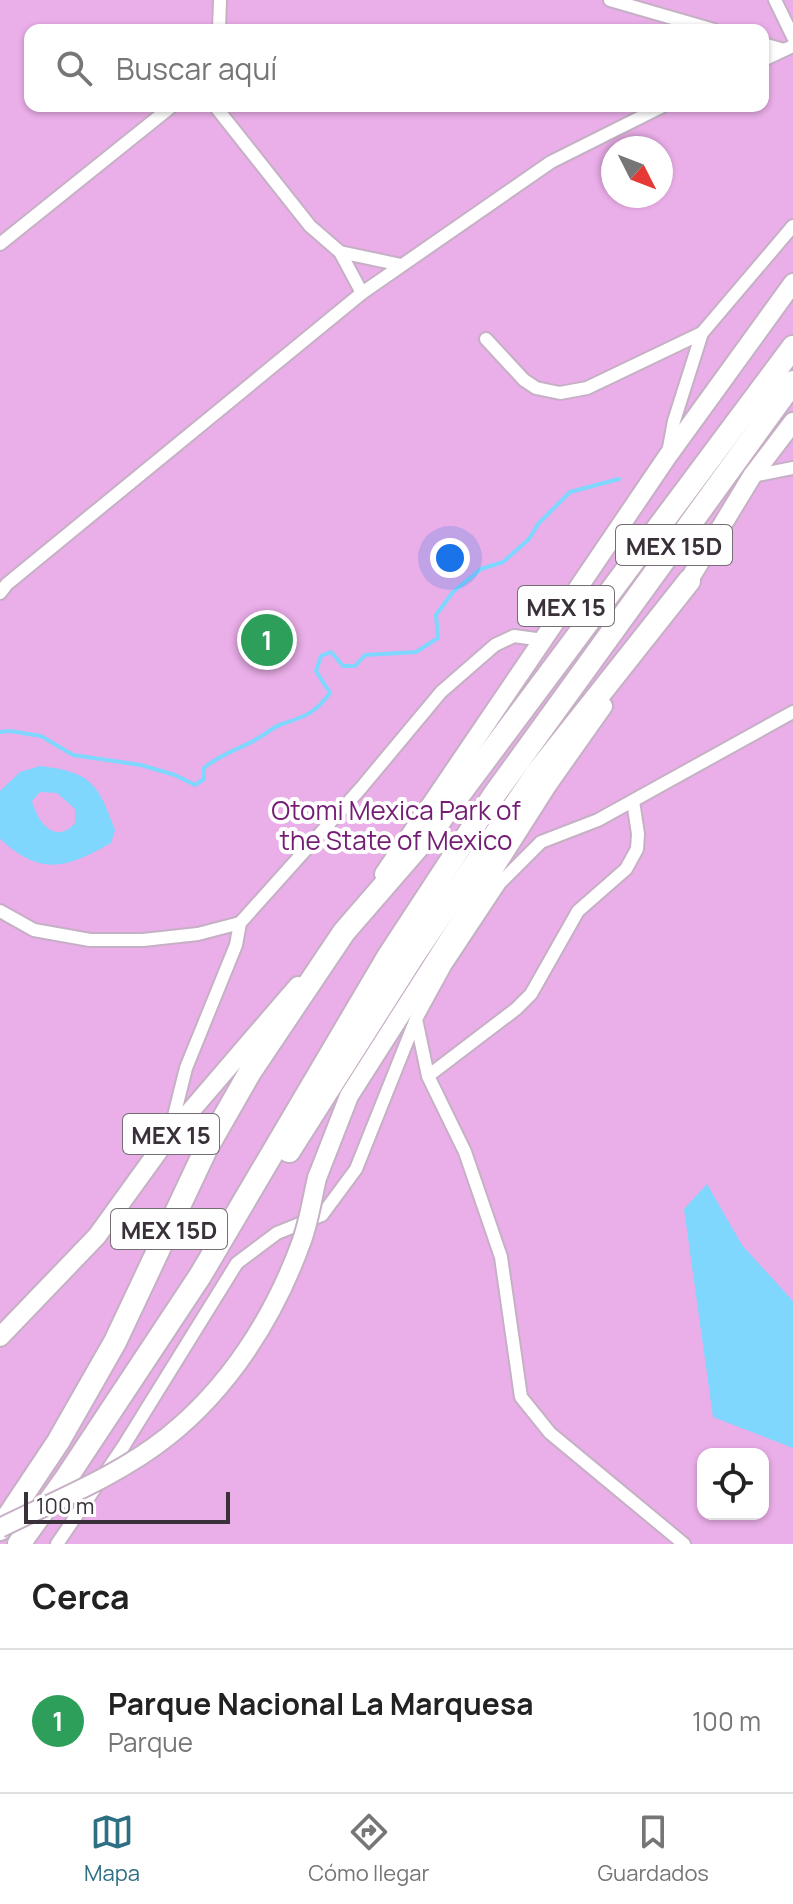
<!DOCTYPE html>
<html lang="es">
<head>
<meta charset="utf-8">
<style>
	:root { --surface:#fff; --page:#f6f6f6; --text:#222; --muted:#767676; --line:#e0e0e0; --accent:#2f6f83 }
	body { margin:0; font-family:Manrope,sans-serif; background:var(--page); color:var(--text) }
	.controls { position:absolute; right:24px; bottom:24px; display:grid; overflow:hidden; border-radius:16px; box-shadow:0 2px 6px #0004 }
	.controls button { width:72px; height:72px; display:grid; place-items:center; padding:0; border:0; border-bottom:2px solid var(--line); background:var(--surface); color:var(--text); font:40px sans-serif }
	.compass { position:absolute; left:601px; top:136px; width:72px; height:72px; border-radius:50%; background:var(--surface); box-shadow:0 2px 6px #0004; rotate:132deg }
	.scale { position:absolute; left:24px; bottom:20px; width:206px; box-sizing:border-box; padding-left:8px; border:4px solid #393039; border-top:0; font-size:22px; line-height:28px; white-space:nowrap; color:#393039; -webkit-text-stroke:6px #fefefe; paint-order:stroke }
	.you { position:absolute; left:450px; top:558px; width:28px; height:28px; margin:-20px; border:6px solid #fff; border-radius:50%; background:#1a73e8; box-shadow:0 0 0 12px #1a73e833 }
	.badge { display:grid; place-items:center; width:52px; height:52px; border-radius:50%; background:var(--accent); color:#fff; font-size:26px; font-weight:700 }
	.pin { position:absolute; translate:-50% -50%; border:4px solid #fff; box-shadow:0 2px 8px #0006 }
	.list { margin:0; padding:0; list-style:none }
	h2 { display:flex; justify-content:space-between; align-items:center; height:104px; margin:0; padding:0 32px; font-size:34px }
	h2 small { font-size:26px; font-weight:400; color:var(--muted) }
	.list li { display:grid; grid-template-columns:52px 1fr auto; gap:24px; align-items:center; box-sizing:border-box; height:144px; padding:0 32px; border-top:2px solid var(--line) }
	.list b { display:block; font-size:30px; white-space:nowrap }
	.list p { margin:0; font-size:26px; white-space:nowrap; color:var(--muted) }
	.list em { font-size:26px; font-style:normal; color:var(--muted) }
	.icon { flex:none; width:44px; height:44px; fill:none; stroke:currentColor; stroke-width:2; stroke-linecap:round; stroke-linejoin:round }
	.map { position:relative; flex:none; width:793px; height:1544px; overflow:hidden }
	.search { position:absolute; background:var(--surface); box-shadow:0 2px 6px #0004; left:24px; right:24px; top:24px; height:88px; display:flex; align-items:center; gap:20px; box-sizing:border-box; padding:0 28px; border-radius:16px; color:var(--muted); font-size:30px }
	.sheet { height:248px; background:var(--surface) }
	nav { display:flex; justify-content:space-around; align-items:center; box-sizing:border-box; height:112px; border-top:2px solid var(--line); background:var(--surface); font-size:22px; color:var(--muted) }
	nav a { display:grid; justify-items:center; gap:4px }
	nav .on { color:var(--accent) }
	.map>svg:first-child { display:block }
	.green { fill:#eaaee8; fill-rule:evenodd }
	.water { fill:#7fd7fe; fill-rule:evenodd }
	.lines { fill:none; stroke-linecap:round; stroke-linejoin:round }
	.stream { stroke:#7fd7fe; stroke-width:4 }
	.minor-casing { stroke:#c6b0c5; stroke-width:16 }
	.primary-casing { stroke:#c6b0c5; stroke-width:22 }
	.motorway-casing { stroke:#c6b0c5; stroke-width:26 }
	.minor { stroke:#fff; stroke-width:12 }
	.primary { stroke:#fff; stroke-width:18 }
	.motorway { stroke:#fff; stroke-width:22 }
	.primary-bridge-casing { stroke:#c6b0c5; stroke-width:22; stroke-linecap:butt }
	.primary-bridge { stroke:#fff; stroke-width:18 }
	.labels { text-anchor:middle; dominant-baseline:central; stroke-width:8; stroke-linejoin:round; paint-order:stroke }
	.shield { fill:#fefefe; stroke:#746e74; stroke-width:2 }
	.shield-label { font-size:24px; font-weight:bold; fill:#393039 }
	.park-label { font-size:26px; fill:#731e74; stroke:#fefefe }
</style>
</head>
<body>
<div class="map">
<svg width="793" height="1544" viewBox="0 0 793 1544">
	<rect width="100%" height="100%" fill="#fde9fb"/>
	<!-- green -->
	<path class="green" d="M0,0H793V1544H0ZM30,30H763V106H30ZM613,148H661V196H613ZM703,1454H763V1514H703Z"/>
	<!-- water -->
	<g class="water">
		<path d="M40,766C91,772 98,783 115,830L111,843C65,869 41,876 0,839V791L20,772ZM40,792L57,793L75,809V823C55,846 37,821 32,801Z"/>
		<path d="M707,1184L742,1245L793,1301V1448L713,1417L684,1209Z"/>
	</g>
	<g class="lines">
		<!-- stream -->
		<path class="stream" d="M0,732L10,731L41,736L73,755L141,765L175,775L195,785L204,779V768C219,755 237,750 255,740C264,735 273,727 282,724C306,716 314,714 330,693L316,671L321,656L331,652L343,666H355L365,655L416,652L438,638L436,615L453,592L481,569L503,562L529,539L538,524L570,492L619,479"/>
		<defs>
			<g id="minor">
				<path d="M610,0L714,30"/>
				<path d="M775,0L793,37"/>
				<path d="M219,30L220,0"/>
				<path d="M763,44L784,50"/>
				<path d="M763,60L793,46"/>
				<path d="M215,106L310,226L340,252L362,293"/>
				<path d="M0,244L172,106"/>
				<path d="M340,252L401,265"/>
				<path d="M486,339L524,380L536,388L560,393L587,388L702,333"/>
				<path d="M668,453L674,421L702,333L793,226"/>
				<path d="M752,476L793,468"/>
				<path d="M0,593L7,584L362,293L551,162L663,106"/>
				<path d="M0,911L34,930L90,940H143L198,934L240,923"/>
				<path d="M428,1076L516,1009L531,994L578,911L626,869L637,849L638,834L633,801"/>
				<path d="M170,1132L186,1068L236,945L240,923L361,788L441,692L495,645L514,636L543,640"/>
				<path d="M57,1544L123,1447L237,1263L277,1233L322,1215L356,1169L416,1019"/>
				<path d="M684,1544L550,1433L521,1397L501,1257L465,1152L428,1076L416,1019L445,966L500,883L541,842L598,820L793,712"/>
			</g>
			<g id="primary">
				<path d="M681,593L752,476L793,422"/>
				<path d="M384,874L667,457L793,283"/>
				<path d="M317,1178L349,1096L548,784L603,706"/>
				<path d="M0,1337L97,1236L170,1135L298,986"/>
			</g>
			<g id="motorway">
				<path d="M289,1151L413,956L537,773L689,581"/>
				<path d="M0,1529L58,1442L115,1342L206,1149L250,1072L344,932L435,827L793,347"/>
				<path d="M19,1544L65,1480L200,1276L388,957L494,795L793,382"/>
			</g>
		</defs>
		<!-- minor casing -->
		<use href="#minor" class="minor-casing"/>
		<!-- primary casing -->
		<use href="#primary" class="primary-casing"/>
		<!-- motorway casing -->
		<use href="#motorway" class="motorway-casing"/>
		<!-- minor -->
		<use href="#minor" class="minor"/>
		<!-- primary -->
		<use href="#primary" class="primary"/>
		<!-- motorway -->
		<use href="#motorway" class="motorway"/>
		<defs>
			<path id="primary-bridge" d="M0,1528C56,1500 118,1476 167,1437C229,1388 274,1317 301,1243C309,1222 312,1199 317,1178"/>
		</defs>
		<!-- primary-bridge casing -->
		<use href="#primary-bridge" class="primary-bridge-casing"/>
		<!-- primary-bridge -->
		<use href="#primary-bridge" class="primary-bridge"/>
	</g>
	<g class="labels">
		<!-- shield labels -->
		<g class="shield">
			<rect x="616" y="525" width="116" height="40" rx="6"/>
			<rect x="518" y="586" width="96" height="40" rx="6"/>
			<rect x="123" y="1114" width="96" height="40" rx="6"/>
			<rect x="111" y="1209" width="116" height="40" rx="6"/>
		</g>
		<g class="shield-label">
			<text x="674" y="545">MEX 15D</text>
			<text x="566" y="606">MEX 15</text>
			<text x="171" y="1134">MEX 15</text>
			<text x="169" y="1229">MEX 15D</text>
		</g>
		<!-- park labels -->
		<g class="park-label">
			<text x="396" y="810">Otomi Mexica Park of<tspan x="396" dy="30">the State of Mexico</tspan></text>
		</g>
	</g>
</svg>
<div class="controls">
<button><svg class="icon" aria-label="locate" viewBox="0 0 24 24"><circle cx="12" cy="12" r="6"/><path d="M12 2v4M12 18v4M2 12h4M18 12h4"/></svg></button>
</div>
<svg class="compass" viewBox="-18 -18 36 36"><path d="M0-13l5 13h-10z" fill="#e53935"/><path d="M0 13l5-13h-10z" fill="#767676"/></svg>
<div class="scale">100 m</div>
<div class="you"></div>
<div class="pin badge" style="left:267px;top:640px;background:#2e9e5b">1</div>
<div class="search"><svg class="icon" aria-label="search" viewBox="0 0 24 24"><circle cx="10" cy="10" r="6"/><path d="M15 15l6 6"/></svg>Buscar aquí</div>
</div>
<section class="sheet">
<h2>Cerca<small></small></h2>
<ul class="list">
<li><span class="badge" style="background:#2e9e5b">1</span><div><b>Parque Nacional La Marquesa</b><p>Parque</p></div><em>100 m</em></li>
</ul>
</section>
<nav>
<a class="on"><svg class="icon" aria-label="map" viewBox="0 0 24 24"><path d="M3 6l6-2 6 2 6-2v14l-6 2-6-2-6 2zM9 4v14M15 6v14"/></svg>Mapa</a>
<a><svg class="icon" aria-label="directions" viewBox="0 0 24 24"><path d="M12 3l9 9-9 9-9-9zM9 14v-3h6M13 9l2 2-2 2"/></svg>Cómo llegar</a>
<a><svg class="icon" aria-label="saved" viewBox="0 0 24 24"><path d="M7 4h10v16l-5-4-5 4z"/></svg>Guardados</a>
</nav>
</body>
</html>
